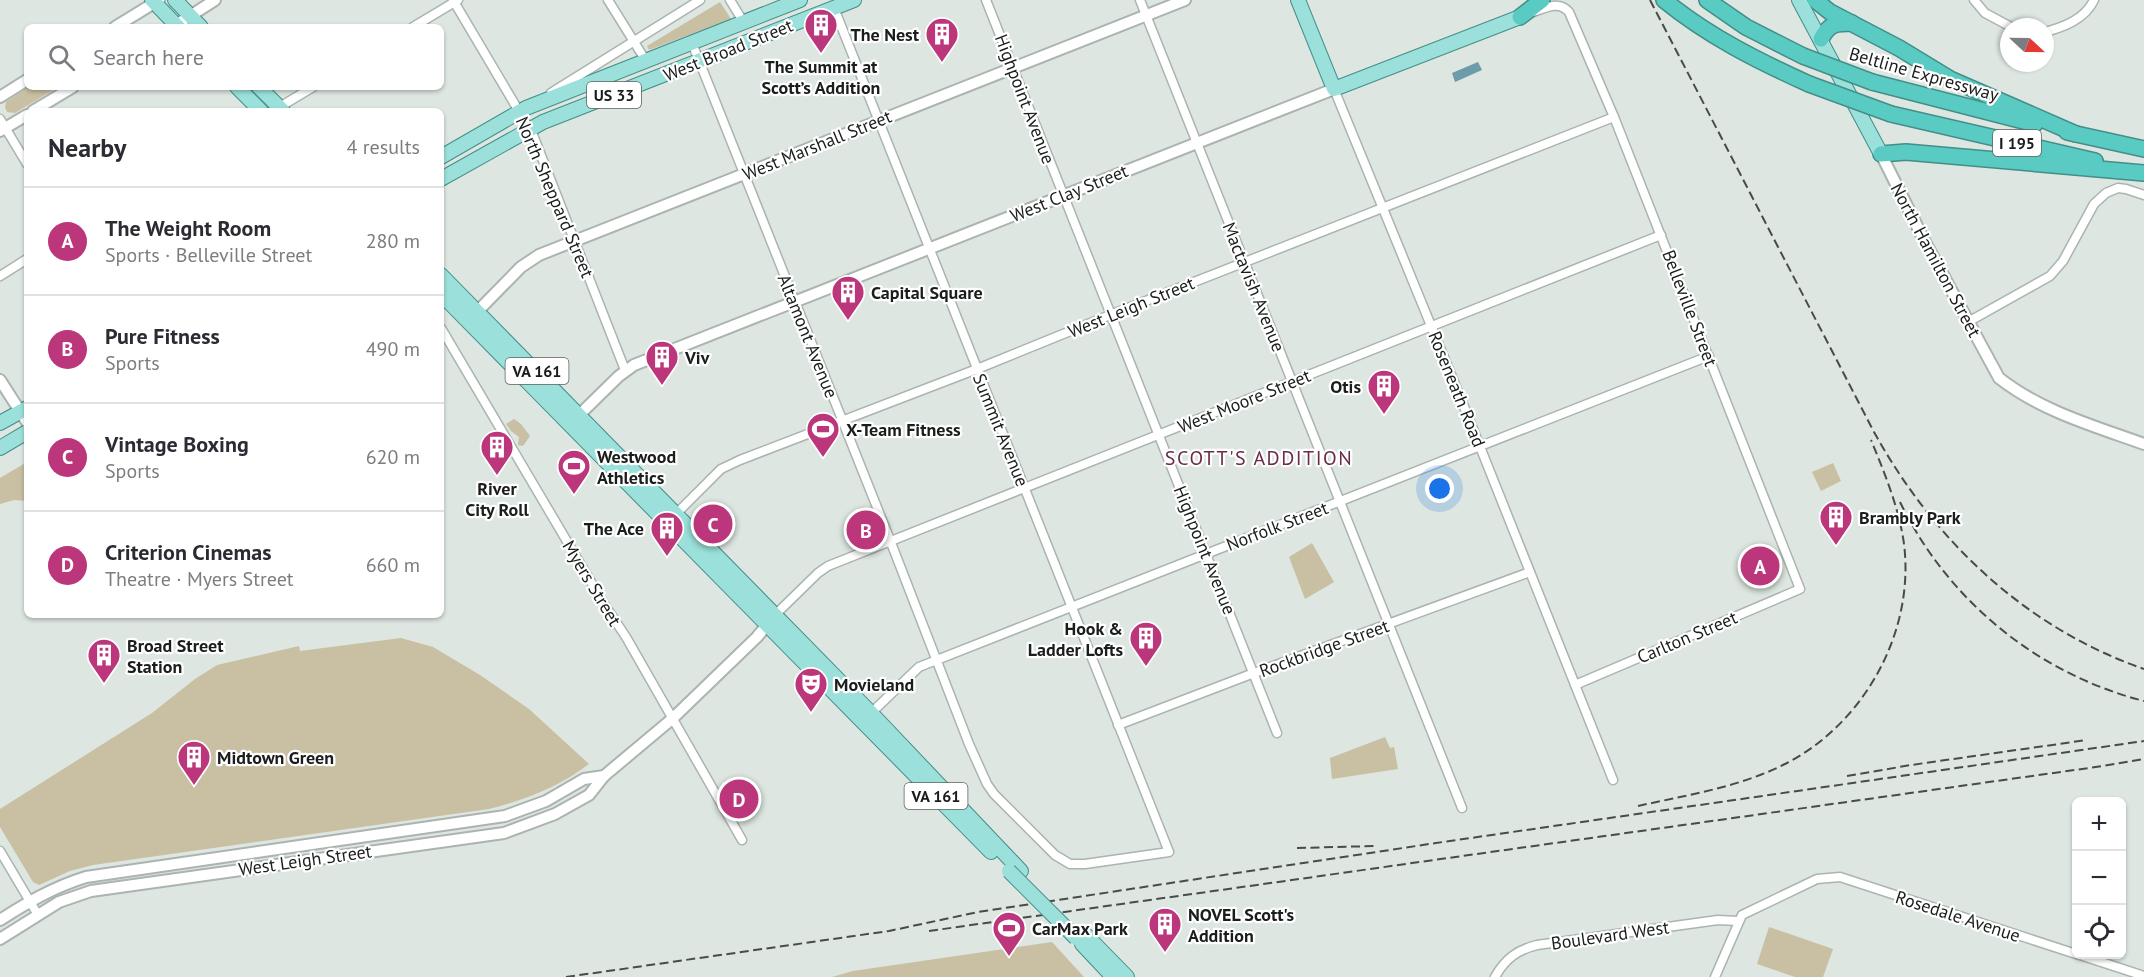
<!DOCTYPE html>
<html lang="en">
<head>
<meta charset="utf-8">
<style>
	:root { --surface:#fff; --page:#f2f2f3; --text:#2b2b33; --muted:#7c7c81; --line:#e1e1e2; --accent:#bb367a }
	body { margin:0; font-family:"PT Sans",sans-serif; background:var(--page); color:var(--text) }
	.controls { position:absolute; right:18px; bottom:18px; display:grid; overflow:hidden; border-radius:9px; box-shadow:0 2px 4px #0004 }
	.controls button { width:54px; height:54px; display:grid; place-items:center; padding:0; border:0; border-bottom:2px solid var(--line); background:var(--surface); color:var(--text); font:30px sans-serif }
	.compass { position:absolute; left:2000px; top:18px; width:54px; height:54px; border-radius:50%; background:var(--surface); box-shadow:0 2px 4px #0004; rotate:112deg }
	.you { position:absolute; left:1440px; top:489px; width:21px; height:21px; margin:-15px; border:4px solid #fff; border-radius:50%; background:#1a73e8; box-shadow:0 0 0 9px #1a73e833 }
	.badge { display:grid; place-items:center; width:39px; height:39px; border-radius:50%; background:var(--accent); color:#fff; font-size:20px; font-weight:700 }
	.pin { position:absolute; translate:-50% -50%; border:3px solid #fff; box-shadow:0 2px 6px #0006 }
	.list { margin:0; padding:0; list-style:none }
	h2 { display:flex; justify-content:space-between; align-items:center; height:78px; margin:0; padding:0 24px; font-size:26px }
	h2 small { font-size:20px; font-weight:400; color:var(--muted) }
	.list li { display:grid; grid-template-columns:39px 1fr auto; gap:18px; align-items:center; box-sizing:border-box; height:108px; padding:0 24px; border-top:2px solid var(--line) }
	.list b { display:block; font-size:22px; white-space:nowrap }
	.list p { margin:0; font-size:20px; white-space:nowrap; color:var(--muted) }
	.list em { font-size:20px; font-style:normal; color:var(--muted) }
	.icon { flex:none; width:33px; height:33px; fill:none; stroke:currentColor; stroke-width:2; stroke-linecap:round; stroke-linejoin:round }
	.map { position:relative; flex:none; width:2144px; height:977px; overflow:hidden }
	.search { position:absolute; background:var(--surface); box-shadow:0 2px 4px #0004; left:24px; top:24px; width:420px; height:66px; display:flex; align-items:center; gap:15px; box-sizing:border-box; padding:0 21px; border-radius:9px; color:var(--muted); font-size:22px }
	.panel { position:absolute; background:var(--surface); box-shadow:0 2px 4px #0004; left:24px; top:108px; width:420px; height:510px; border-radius:9px }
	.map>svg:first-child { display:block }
	.green { fill:#c9bfa2 }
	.water { fill:#6c9bab }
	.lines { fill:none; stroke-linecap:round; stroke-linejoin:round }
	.minor-casing { stroke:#abb4ae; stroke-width:11 }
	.tertiary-casing { stroke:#abb4ae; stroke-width:14 }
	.primary-casing { stroke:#438e88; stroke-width:16 }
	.motorway-casing { stroke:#438e88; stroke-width:18 }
	.minor { stroke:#fff; stroke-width:8 }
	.tertiary { stroke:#fff; stroke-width:10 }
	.primary { stroke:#9be0da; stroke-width:14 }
	.motorway { stroke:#59cbc2; stroke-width:15 }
	.rail { stroke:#484c49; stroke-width:2; stroke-dasharray:9 4.5; stroke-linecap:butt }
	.primary-bridge-casing { stroke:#438e88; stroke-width:16; stroke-linecap:butt }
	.motorway-bridge-casing { stroke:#438e88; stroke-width:18; stroke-linecap:butt }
	.primary-bridge { stroke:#9be0da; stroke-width:14 }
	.motorway-bridge { stroke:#59cbc2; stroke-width:15 }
	.labels { text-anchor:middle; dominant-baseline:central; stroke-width:4.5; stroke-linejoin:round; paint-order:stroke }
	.shield { fill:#fff; stroke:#5f615f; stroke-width:1.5 }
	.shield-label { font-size:16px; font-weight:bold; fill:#1a1d1b }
	.poi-label { font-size:18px; font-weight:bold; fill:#1a1d1b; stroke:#fff; text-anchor:start }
	.street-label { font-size:18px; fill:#1a1d1b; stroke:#fff }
	.neighbourhood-label { font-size:20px; letter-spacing:1.5px; fill:#6c2a49; stroke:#fff }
</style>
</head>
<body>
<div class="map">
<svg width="2144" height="977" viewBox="0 0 2144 977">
	<rect width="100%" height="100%" fill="#dde6e0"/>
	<!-- green -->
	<g class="green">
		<path d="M720,2L731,19L649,50L647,46Z"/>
		<path d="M29,87H58L15,113L7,112L5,107L6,102Z"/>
		<path d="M514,419L521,424L530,436L523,446L518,445L519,437L511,431L506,424Z"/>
		<path d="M27,462V501L14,500L0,504V478Z"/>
		<path d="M1833,463L1841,481L1821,491L1812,472Z"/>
		<path d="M1312,543L1334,582L1305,599L1289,557Z"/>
		<path d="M401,638L433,647L480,675L529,709L589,764C559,787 525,800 489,809L93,865L70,871L39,885L33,882L0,827V809L152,713L195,679L217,665L299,646L300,651Z"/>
		<path d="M1385,737L1390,748L1394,747L1398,769L1332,779L1330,758Z"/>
		<path d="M1769,927L1833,949L1823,977H1795L1757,964Z"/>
		<path d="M1052,942L1084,977H832L853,971Z"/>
	</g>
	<!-- water -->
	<path class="water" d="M1478,62L1482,70L1455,82L1452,73Z"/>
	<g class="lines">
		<defs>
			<g id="minor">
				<path d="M453,0L533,135L625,370"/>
				<path d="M608,0L646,61"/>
				<path d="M730,0L744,23"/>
				<path d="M986,0L1277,733"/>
				<path d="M1140,0L1462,808"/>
				<path d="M1974,0L1985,13L2011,27"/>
				<path d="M1533,12C1545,8 1559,0 1569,12L1614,117L1800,589L1575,685"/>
				<path d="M413,27L458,0"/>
				<path d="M2045,32C2064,27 2085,19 2094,0"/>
				<path d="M692,43L890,540L969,744L987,784L994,794L1055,855L1070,864H1085L1169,852L834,8"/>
				<path d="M1334,89L1459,394L1613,780"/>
				<path d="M551,93L700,0"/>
				<path d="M273,111L313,87"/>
				<path d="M0,119L27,164"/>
				<path d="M0,276L27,259"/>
				<path d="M1968,322L2050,276L2063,261L2094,204L2106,193L2118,188L2126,189L2144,195"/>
				<path d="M441,328L604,604L626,637L742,840"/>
				<path d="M673,517L721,469L740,460L977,369L1110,315L1614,117"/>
				<path d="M775,615L818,573L828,566L1661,235"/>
				<path d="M869,715L919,667L1709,356"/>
				<path d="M1118,725L1254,673L1530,572"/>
				<path d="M0,851L38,915"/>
				<path d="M2077,954L2144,976"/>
				<path d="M1495,977C1505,959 1517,950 1537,945L1718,920L1738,921"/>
				<path d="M1715,977L1742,915L1817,879L1840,877L2076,954"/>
			</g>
			<g id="tertiary">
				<path d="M115,27L159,0"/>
				<path d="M173,27L215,0"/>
				<path d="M0,97L27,80"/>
				<path d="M33,111L73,87"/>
				<path d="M0,131L27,115"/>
				<path d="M1881,154L1924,240L1999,378C2041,411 2094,426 2144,444"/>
				<path d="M472,317L521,267L539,255L1185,0"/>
				<path d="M0,380L27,422"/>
				<path d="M574,420L619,376L634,365L1334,89"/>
				<path d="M0,920C28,902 54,887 86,877L505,816L546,801L584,779L604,776"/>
				<path d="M0,939L59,902L91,891L504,833L555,814L589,795L604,776L672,719L757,637L771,620"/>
			</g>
			<g id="primary">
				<path d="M152,0L178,27"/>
				<path d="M175,0L201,27"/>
				<path d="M1298,0L1334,89L1520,17"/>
				<path d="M1799,0L1881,154"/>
				<path d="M237,87L261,111"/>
				<path d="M259,87L283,111"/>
				<path d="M441,157L526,108L800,0"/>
				<path d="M441,179L543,122L854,0"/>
				<path d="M441,275L871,713L1021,871"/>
				<path d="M441,294L991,852"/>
				<path d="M0,423L27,408"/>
				<path d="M0,448L27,432"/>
				<path d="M1085,934L1127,977"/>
				<path d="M1082,944L1113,977"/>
			</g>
			<g id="motorway">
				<path d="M1664,0C1708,36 1758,61 1809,84"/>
				<path d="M1707,0L1746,27L1803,56"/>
				<path d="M1815,0L1830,12L1899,48L1950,79L2076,134"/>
				<path d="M1520,17L1542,0"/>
				<path d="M1821,39C1829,24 1835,23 1852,23"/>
				<path d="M1872,82L2035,124"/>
				<path d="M1891,114L2095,161"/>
				<path d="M2067,132L2144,149"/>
				<path d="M1881,154L1906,152L2144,173"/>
			</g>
		</defs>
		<!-- minor casing -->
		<use href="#minor" class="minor-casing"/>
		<!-- tertiary casing -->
		<use href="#tertiary" class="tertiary-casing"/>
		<!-- primary casing -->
		<use href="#primary" class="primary-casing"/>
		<!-- motorway casing -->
		<use href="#motorway" class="motorway-casing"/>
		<!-- minor -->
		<use href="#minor" class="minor"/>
		<!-- tertiary -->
		<use href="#tertiary" class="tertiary"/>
		<!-- primary -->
		<use href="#primary" class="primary"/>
		<!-- motorway -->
		<use href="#motorway" class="motorway"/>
		<!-- rail -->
		<g class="rail">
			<path d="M1650,0L1874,432C1934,541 2026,628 2144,669"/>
			<path d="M1900,502C1948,601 2038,674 2144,701"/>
			<path d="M1847,776L1911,765L2087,740"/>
			<path d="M1638,806C1687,795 1741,787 1787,763C1864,723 1915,632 1904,544C1899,508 1885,474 1871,440"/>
			<path d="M1297,848L1375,846"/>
			<path d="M929,931L2103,766L2144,759"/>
			<path d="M566,977L889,931L978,912L1436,843L2144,741"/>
		</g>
		<defs>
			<path id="primary-bridge" d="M1009,871L1076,938"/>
			<g id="motorway-bridge">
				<path d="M1803,56L1872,82"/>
				<path d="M1809,84L1891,114"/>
			</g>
		</defs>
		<!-- primary-bridge casing -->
		<use href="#primary-bridge" class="primary-bridge-casing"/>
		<!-- motorway-bridge casing -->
		<use href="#motorway-bridge" class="motorway-bridge-casing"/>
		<!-- primary-bridge -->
		<use href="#primary-bridge" class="primary-bridge"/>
		<!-- motorway-bridge -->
		<use href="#motorway-bridge" class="motorway-bridge"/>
	</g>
	<!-- icons -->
	<defs>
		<symbol id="building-pin" viewBox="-11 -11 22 30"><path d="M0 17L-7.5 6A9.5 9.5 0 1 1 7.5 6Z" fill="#bb367a" stroke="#fff"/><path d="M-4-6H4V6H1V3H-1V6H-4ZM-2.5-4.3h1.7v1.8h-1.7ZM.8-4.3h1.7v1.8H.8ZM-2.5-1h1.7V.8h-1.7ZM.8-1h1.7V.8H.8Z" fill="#fff"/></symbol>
		<symbol id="stadium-pin" viewBox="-11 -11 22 30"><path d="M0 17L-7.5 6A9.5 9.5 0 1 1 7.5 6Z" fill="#bb367a" stroke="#fff"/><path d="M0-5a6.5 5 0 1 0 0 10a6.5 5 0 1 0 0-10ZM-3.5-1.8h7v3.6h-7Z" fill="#fff"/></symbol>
		<symbol id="theatre-pin" viewBox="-11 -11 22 30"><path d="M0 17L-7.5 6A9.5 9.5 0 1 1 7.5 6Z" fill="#bb367a" stroke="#fff"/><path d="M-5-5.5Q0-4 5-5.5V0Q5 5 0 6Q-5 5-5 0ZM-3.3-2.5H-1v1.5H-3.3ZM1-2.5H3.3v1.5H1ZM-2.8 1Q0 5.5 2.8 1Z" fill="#fff"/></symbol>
	</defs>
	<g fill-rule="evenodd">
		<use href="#building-pin" x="802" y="6" width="38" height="52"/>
		<use href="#building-pin" x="923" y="15" width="38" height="52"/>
		<use href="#building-pin" x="829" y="273" width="38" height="52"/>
		<use href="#building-pin" x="643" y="338" width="38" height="52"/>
		<use href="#building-pin" x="1365" y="367" width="38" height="52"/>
		<use href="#stadium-pin" x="804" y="410" width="38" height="52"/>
		<use href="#building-pin" x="478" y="428" width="38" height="52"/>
		<use href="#stadium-pin" x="555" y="447" width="38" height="52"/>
		<use href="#building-pin" x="1817" y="498" width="38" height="52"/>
		<use href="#building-pin" x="648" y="509" width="38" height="52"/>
		<use href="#building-pin" x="1127" y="619" width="38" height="52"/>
		<use href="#building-pin" x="85" y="636" width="38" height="52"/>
		<use href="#theatre-pin" x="792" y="665" width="38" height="52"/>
		<use href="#building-pin" x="175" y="738" width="38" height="52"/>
		<use href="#building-pin" x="1146" y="905" width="38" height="52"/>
		<use href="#stadium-pin" x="990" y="909" width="38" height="52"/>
	</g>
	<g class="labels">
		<!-- shield labels -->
		<g class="shield">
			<rect x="587" y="82" width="54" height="26" rx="4.5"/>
			<rect x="1993" y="130" width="48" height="26" rx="4.5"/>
			<rect x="505.5" y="358" width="63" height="26" rx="4.5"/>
			<rect x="904.5" y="783" width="63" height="26" rx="4.5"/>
		</g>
		<g class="shield-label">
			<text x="614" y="95">US 33</text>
			<text x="2017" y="143">I 195</text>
			<text x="537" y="371">VA 161</text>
			<text x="936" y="796">VA 161</text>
		</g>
		<!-- poi labels -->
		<g class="poi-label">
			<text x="919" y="34" text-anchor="end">The Nest</text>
			<text x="821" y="66" text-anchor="middle">The Summit at<tspan x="821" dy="21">Scott’s Addition</tspan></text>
			<text x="871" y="292">Capital Square</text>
			<text x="685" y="357">Viv</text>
			<text x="1361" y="386" text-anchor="end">Otis</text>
			<text x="846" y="429">X-Team Fitness</text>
			<text x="597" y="456">Westwood<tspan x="597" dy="21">Athletics</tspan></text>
			<text x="497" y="488" text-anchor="middle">River<tspan x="497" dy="21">City Roll</tspan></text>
			<text x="1859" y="517">Brambly Park</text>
			<text x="644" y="528" text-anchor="end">The Ace</text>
			<text x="1123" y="628" text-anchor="end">Hook &amp;<tspan x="1123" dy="21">Ladder Lofts</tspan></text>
			<text x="127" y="645">Broad Street<tspan x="127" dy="21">Station</tspan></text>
			<text x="834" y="684">Movieland</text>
			<text x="217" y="757">Midtown Green</text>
			<text x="1188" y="914">NOVEL Scott's<tspan x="1188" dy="21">Addition</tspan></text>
			<text x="1032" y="928">CarMax Park</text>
		</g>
		<!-- street labels -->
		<g class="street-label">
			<text transform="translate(728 50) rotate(-22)">West Broad Street</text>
			<text transform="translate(1924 74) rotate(16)">Beltline Expressway</text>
			<text transform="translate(1025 99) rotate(69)">Highpoint Avenue</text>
			<text transform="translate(817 145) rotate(-22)">West Marshall Street</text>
			<text transform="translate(1069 193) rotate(-22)">West Clay Street</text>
			<text transform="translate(555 197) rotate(67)">North Sheppard Street</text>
			<text transform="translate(1936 260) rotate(62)">North Hamilton Street</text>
			<text transform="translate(1254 287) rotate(68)">Mactavish Avenue</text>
			<text transform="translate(1131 307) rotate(-22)">West Leigh Street</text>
			<text transform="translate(1690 308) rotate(69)">Belleville Street</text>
			<text transform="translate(808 336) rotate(68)">Altamont Avenue</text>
			<text transform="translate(1457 389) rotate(68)">Roseneath Road</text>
			<text transform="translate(1244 401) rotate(-22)">West Moore Street</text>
			<text transform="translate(1001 430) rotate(68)">Summit Avenue</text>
			<text transform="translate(1277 526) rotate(-21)">Norfolk Street</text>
			<text transform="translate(1205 550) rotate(68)">Highpoint Avenue</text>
			<text transform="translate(592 583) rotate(59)">Myers Street</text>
			<text transform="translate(1687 637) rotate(-23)">Carlton Street</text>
			<text transform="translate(1324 648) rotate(-20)">Rockbridge Street</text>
			<text transform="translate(305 860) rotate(-8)">West Leigh Street</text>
			<text transform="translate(1958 916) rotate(18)">Rosedale Avenue</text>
			<text transform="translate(1610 935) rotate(-8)">Boulevard West</text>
		</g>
		<!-- neighbourhood labels -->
		<g class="neighbourhood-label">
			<text x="1259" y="458">SCOTT'S ADDITION</text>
		</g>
	</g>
</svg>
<div class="controls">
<button>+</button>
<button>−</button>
<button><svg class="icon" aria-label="locate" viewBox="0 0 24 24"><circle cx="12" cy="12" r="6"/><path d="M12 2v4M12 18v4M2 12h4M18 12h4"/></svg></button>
</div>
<svg class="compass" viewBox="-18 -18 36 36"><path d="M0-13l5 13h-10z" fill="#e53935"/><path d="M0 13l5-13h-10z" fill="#7c7c81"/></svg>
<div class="you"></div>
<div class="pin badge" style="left:1760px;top:566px">A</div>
<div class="pin badge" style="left:866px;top:530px">B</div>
<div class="pin badge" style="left:713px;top:524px">C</div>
<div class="pin badge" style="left:739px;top:799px">D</div>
<div class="search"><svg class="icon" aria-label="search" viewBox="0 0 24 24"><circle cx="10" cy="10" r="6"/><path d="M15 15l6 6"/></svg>Search here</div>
<section class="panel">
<h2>Nearby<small>4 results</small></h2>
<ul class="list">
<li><span class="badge">A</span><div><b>The Weight Room</b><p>Sports · Belleville Street</p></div><em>280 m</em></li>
<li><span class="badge">B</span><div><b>Pure Fitness</b><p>Sports</p></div><em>490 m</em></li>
<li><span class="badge">C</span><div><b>Vintage Boxing</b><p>Sports</p></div><em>620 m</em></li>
<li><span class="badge">D</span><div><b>Criterion Cinemas</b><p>Theatre · Myers Street</p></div><em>660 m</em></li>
</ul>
</section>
</div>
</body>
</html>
